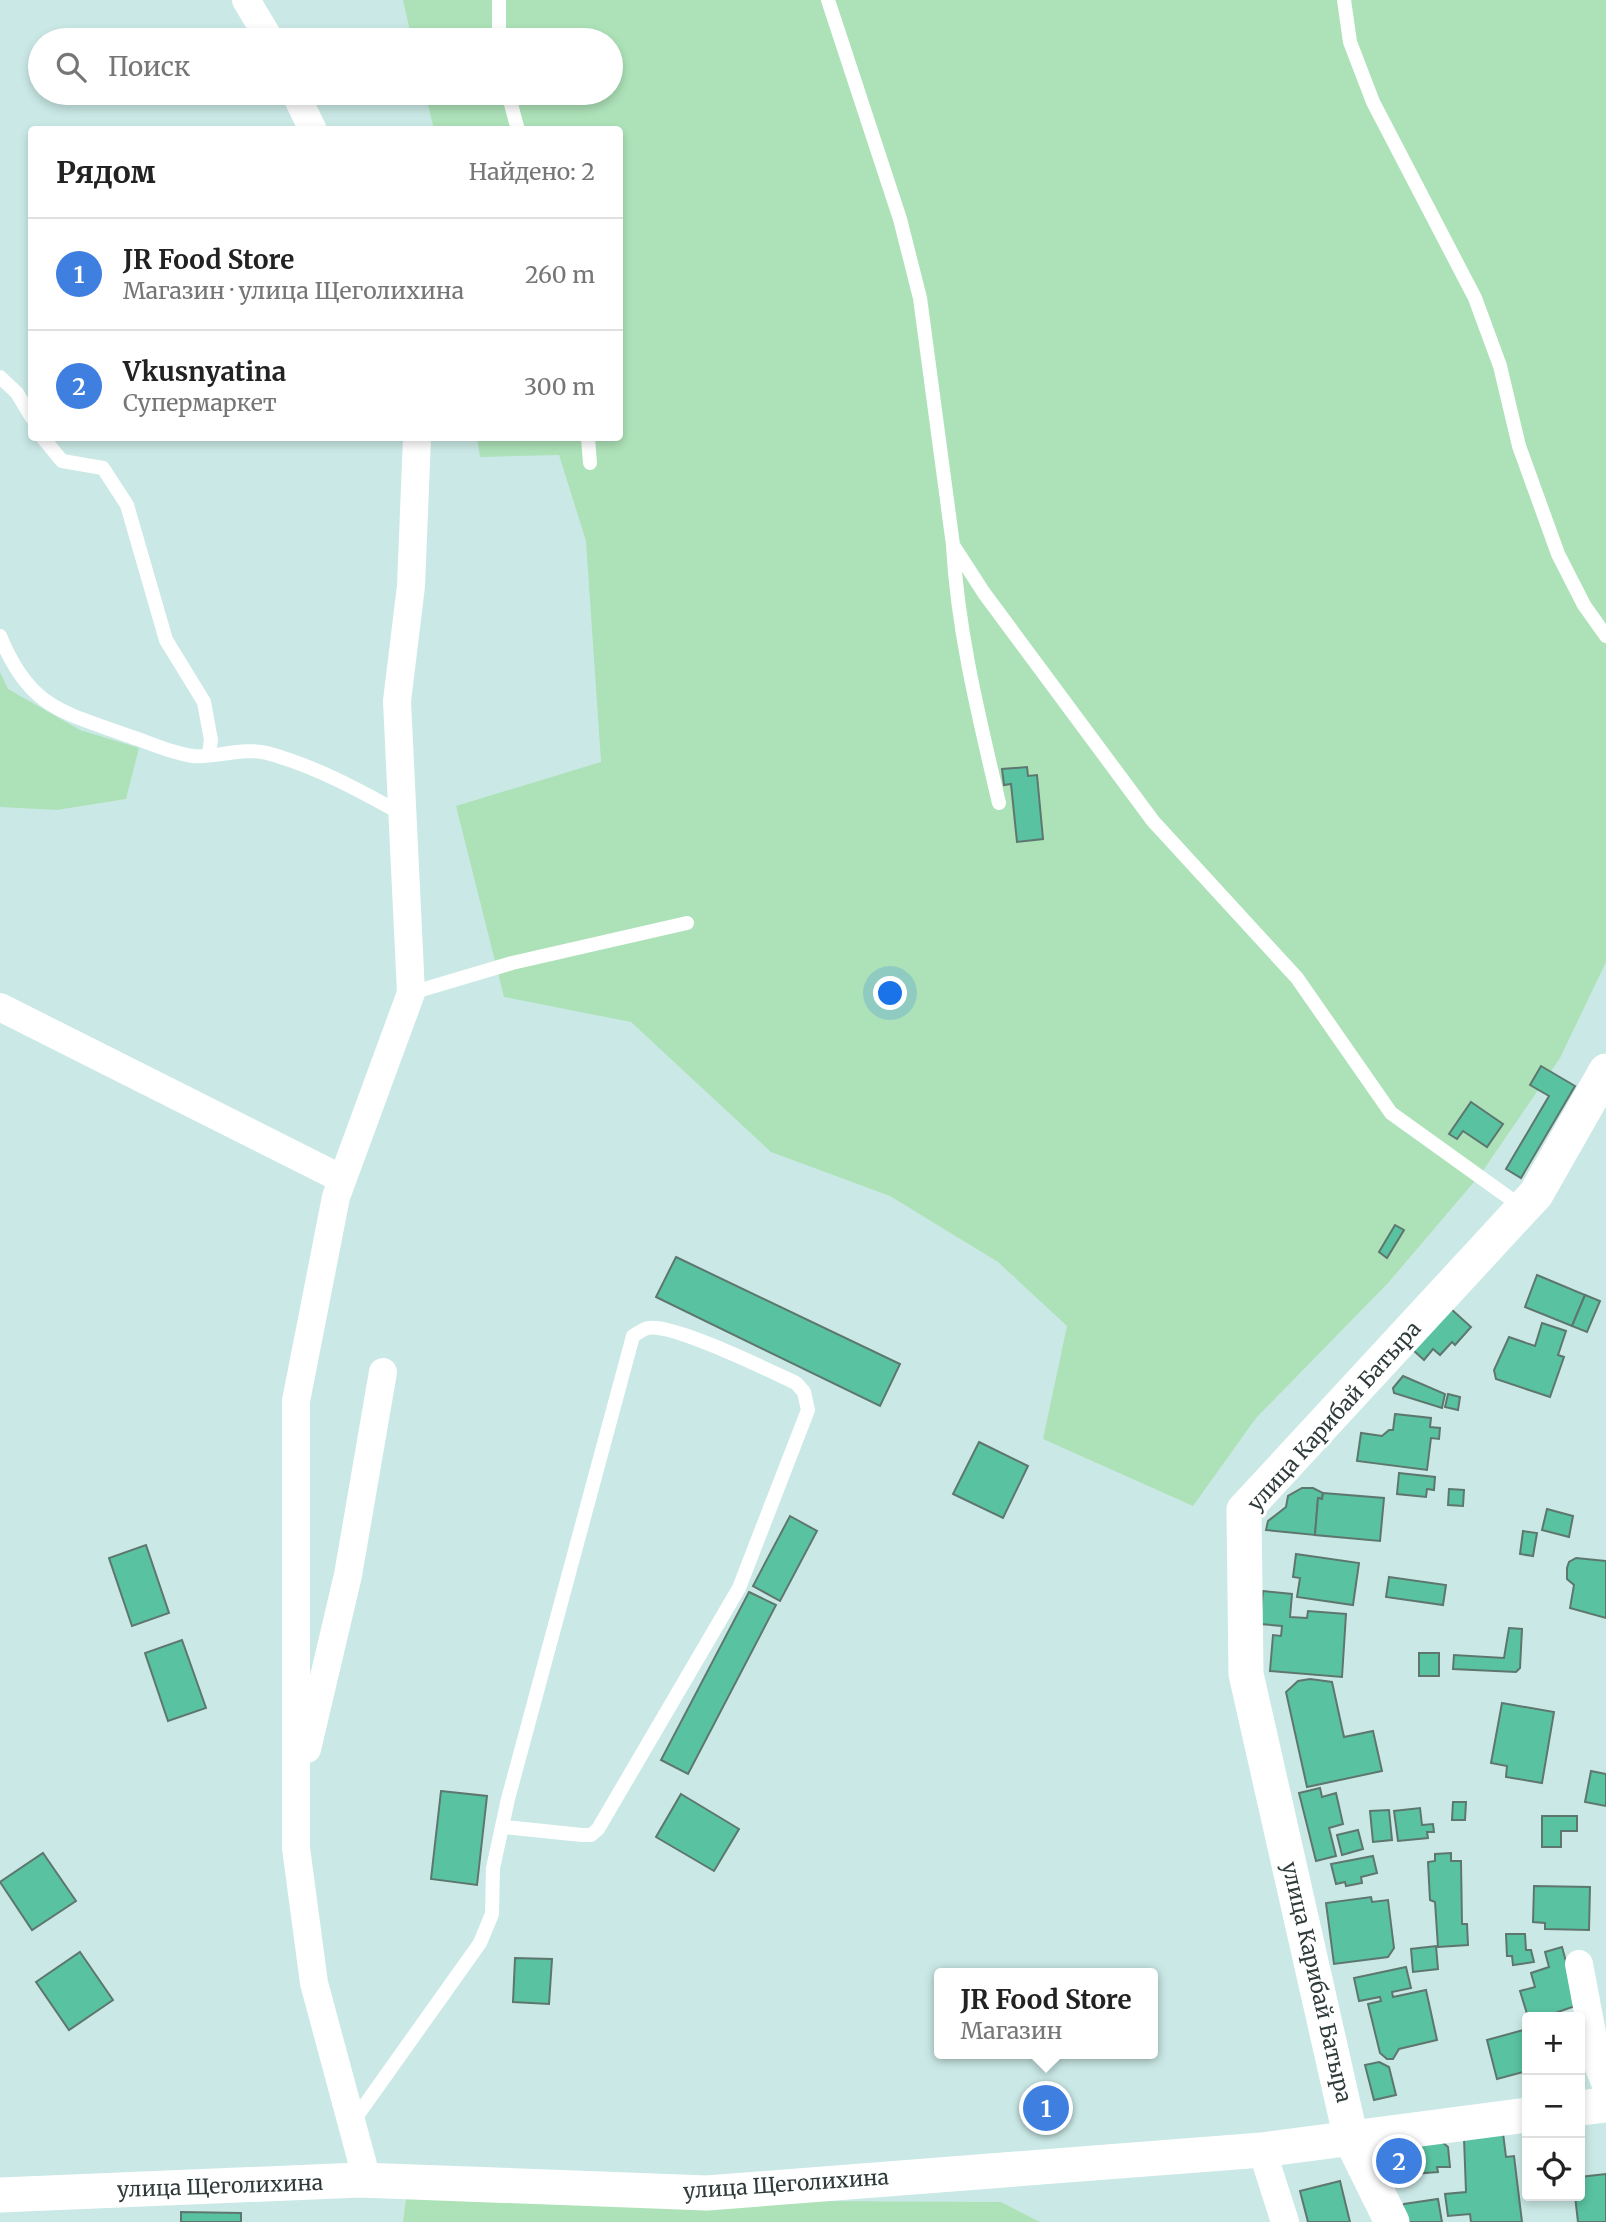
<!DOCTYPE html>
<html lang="ru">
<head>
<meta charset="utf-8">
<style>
	:root { --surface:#fff; --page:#f6f6f6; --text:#222; --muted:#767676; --line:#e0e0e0; --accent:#111827 }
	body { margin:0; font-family:Merriweather,serif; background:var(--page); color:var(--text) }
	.controls { position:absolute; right:21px; bottom:21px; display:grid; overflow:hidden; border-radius:7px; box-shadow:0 4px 10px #0003 }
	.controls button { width:63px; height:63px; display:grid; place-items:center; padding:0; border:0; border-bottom:2px solid var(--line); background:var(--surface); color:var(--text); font:35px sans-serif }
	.you { position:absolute; left:891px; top:994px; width:24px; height:24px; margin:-18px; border:5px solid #fff; border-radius:50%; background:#1a73e8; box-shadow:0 0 0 10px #1a73e833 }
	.badge { display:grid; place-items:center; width:46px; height:46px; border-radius:50%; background:var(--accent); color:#fff; font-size:23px; font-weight:700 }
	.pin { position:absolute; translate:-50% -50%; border:4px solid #fff; box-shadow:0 2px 7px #0006 }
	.popup { position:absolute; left:934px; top:1968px; width:224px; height:91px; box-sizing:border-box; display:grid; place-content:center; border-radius:7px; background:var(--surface); filter:drop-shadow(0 2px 5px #0005); font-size:23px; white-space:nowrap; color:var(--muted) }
	.popup b { font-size:26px; color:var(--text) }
	.popup::after { content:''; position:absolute; left:50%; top:100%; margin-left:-14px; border:14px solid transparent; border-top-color:var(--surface) }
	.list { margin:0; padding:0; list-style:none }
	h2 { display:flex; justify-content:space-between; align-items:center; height:91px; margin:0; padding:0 28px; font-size:30px }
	h2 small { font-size:23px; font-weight:400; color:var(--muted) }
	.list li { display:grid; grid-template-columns:46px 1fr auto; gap:21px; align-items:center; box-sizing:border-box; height:112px; padding:0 28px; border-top:2px solid var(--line) }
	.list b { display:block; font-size:26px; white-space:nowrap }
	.list p { margin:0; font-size:23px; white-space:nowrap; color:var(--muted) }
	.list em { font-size:23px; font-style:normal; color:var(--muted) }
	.icon { flex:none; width:38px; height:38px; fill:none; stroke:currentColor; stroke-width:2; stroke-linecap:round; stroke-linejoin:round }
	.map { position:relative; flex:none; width:1606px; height:2222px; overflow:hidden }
	.search { position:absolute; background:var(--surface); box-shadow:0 4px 10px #0003; left:28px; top:28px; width:595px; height:77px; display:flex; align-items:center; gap:18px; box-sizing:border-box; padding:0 24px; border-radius:38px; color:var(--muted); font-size:26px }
	.panel { position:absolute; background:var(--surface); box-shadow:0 4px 10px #0003; left:28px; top:126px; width:595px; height:315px; border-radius:7px }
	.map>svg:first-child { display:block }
	.green { fill:#ade2b8 }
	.building { fill:#59c2a1; stroke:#5e776e; stroke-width:2 }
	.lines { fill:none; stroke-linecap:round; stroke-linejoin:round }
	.service { stroke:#fff; stroke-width:14 }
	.minor { stroke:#fff; stroke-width:28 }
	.tertiary { stroke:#fff; stroke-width:35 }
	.labels { text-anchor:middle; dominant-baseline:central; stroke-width:6; stroke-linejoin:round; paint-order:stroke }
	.street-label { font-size:21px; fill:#2f3b3a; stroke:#fff }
</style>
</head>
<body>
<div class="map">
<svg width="1606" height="2222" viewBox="0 0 1606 2222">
	<rect width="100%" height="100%" fill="#cae9e6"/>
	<!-- green -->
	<g class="green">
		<path d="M403,0H1606V962L1560,1058L1480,1175L1388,1283L1256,1418L1193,1506L1043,1439L1067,1326L998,1262L890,1196L771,1152L631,1022L504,997L456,806L601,762L586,541L559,455L480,457L477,438H620V130L434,129L425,93H611V40H412Z"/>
		<path d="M0,672L8,689L80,730L139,748L126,799L57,810L0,807Z"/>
		<path d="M406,2199L1001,2202L1040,2222H403Z"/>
	</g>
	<!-- building -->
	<g class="building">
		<path d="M1027,767L1028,776L1037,775L1043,839L1017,842L1011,784L1004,785L1002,769Z"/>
		<path d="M1541,1066L1575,1086L1521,1178L1506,1169L1549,1096L1530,1085Z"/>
		<path d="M1471,1102L1503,1124L1487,1147L1463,1131L1457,1139L1449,1134Z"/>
		<path d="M1395,1225L1404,1230L1387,1258L1379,1252Z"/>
		<path d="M676,1257L900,1364L880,1406L656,1297Z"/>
		<path d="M1537,1275L1585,1295L1572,1326L1525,1307Z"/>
		<path d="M1585,1295L1600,1301L1587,1332L1572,1326Z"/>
		<path d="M1450,1308L1471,1327L1455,1345L1452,1342L1440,1355L1433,1349L1424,1360L1413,1350Z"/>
		<path d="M1542,1323L1566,1331L1558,1355L1564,1357L1550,1397L1496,1379L1494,1370L1509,1337L1535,1346Z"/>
		<path d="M1403,1376L1445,1394L1442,1408L1394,1393L1393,1388Z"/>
		<path d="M1448,1394L1460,1397L1458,1410L1445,1407Z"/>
		<path d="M1395,1414L1431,1418L1430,1427L1440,1428L1439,1439L1431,1438L1427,1470L1357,1461L1361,1433L1382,1436L1389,1430H1393Z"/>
		<path d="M979,1442L1028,1466L1003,1518L953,1494Z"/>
		<path d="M1399,1473L1435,1477L1434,1490L1427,1489L1426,1497L1397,1494Z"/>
		<path d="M1302,1488H1313L1323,1493L1322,1499L1318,1498L1315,1535L1266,1530L1268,1521L1286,1507L1288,1496Z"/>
		<path d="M1449,1489L1464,1490L1463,1506L1448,1505Z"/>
		<path d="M1323,1493L1384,1498L1380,1541L1315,1535L1318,1498L1322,1499Z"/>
		<path d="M1547,1509L1573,1516L1569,1537L1542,1530Z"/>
		<path d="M790,1516L817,1531L780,1601L753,1586Z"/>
		<path d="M1523,1531L1537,1533L1533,1556L1520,1554Z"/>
		<path d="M146,1545L169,1613L132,1626L109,1558Z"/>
		<path d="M1296,1554L1359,1563L1353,1605L1297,1597L1300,1578L1293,1577Z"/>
		<path d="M1576,1558L1606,1561V1618L1570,1608L1574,1585L1567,1579V1568L1569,1562Z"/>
		<path d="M1389,1577L1446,1585L1443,1605L1386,1597Z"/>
		<path d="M1263,1591L1292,1594L1290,1617L1307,1618L1308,1611L1346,1614L1342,1677L1270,1671L1273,1635L1281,1636L1282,1626L1260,1624Z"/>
		<path d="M749,1592L776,1605L688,1774L661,1760Z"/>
		<path d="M1509,1628L1522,1629L1520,1668L1516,1672L1453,1669L1454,1655L1504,1658Z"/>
		<path d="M182,1640L206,1708L168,1721L145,1653Z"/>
		<rect x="1419" y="1653" width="20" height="23"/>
		<path d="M1310,1679L1332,1682L1344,1737L1373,1731L1382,1771L1307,1787L1286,1692L1298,1681Z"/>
		<path d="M1502,1703L1554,1712L1542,1783L1506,1777L1507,1766L1491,1763Z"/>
		<path d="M1591,1771L1606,1774V1806L1585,1802Z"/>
		<path d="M1320,1788L1322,1797L1336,1793L1343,1824L1329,1828L1336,1856L1316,1861L1299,1793Z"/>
		<path d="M441,1791L487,1796L477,1885L431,1879Z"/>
		<path d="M681,1794L739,1829L714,1871L656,1837Z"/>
		<path d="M1453,1802H1466L1465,1820H1452Z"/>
		<path d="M1420,1808L1422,1825L1433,1824L1434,1832H1427L1428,1838L1398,1841L1394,1811Z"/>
		<path d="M1389,1810L1392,1840L1373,1842L1370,1811Z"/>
		<path d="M1542,1816H1577V1831H1561V1847H1542Z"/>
		<path d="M1358,1830L1363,1849L1342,1855L1337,1835Z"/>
		<path d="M43,1853L76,1901L32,1930L0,1882Z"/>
		<path d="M1451,1853V1861H1461L1462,1924H1467L1468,1945L1438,1947L1435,1902L1430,1900L1428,1862L1435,1861V1854Z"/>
		<path d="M1373,1856L1377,1873L1361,1877L1362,1883L1346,1886L1345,1882L1336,1884L1331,1864Z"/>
		<path d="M1534,1886L1590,1887L1589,1930L1545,1929V1923L1533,1922Z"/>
		<path d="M1371,1897L1372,1902L1388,1900L1394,1948L1388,1957L1334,1964L1326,1903Z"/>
		<path d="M1506,1934H1525L1526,1950H1531L1534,1962L1513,1965L1512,1956H1507Z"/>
		<path d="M1436,1946L1438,1969L1413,1972L1411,1949Z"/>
		<path d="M1562,1947L1576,1998L1575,2006L1544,2017H1528L1520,1991L1535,1987L1531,1973L1549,1967L1545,1952Z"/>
		<path d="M80,1952L113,2000L69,2030L36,1982Z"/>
		<path d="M515,1958L552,1959L549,2004L513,2002Z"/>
		<path d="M1406,1967L1411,1988L1392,1992L1393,1997L1426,1990L1437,2040L1399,2049L1393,2059H1387L1380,2053L1368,2004L1381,2001L1380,1997L1359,2001L1354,1978Z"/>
		<path d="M1527,2029V2071L1497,2079L1487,2040Z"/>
		<path d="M1379,2062L1389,2067L1396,2095L1374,2100L1365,2065Z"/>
		<path d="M1503,2133L1506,2157L1514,2156L1522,2222H1471L1470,2214L1448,2216L1445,2194L1466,2192L1464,2138Z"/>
		<path d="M1441,2141L1448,2147L1450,2167H1437L1438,2172L1384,2176L1382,2146Z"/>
		<path d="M1606,2174V2222H1578L1575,2196H1580V2177Z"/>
		<path d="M1340,2181L1350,2222H1308L1300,2191Z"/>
		<path d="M1438,2199L1442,2222H1405L1401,2207L1404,2204Z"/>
		<path d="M181,2212L241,2213V2222H181Z"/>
	</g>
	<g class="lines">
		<!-- service -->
		<g class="service">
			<path d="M499,0V40"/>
			<path d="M828,0L900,219L920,298L953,545L984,593L1153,821L1297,978L1391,1113L1522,1207"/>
			<path d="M1344,0L1350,42L1373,102L1475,298L1500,366L1519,446L1558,554L1584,605L1606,636"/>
			<path d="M508,93L518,130"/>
			<path d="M0,377L17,393L32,418"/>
			<path d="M43,438L62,461L103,468L127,505L166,640L204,702L211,740L209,753"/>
			<path d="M588,438L590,463"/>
			<path d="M953,546C958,634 979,717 999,803"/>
			<path d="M0,636C30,710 64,712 132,737C153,744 171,753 193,756C214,758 245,747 267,753C315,766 359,790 402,814"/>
			<path d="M411,993L512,963L687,923"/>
			<path d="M352,2123L480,1943L492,1914L493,1868L508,1799L633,1336C637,1334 643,1329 648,1328C673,1323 770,1371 796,1383L804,1392L808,1410L739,1588L598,1829L591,1835H582L504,1827"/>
		</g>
		<!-- minor -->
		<g class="minor">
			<path d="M246,0L270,40"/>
			<path d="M295,93L313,130"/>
			<path d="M0,1007L342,1179"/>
			<path d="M307,1749L348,1575L383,1372"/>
			<path d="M1579,1964L1598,2065L1606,2085"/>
			<path d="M1262,2150L1285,2222"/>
			<path d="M367,2180L314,1983L296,1848V1401L336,1197L411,993L397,701L411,586L417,438"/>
		</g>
		<!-- tertiary -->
		<g class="tertiary">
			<path d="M1580,2108L1606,2105"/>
			<path d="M0,2195L360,2180L707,2193L1262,2150L1527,2115"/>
			<path d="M1392,2222L1351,2139L1246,1674L1244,1510L1536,1194L1606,1071"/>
		</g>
	</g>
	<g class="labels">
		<!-- street labels -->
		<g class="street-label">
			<text transform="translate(1334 1416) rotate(-48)">улица Карибай Батыра</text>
			<text transform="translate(1317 1982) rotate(77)">улица Карибай Батыра</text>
			<text transform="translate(786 2184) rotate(-4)">улица Щеголихина</text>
			<text transform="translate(220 2186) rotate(-2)">улица Щеголихина</text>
		</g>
	</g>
</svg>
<div class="controls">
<button>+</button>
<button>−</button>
<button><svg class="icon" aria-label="locate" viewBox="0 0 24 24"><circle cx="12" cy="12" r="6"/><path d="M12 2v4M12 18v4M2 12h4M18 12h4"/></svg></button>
</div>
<div class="you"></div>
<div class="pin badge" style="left:1046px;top:2108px;background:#3f7fe0">1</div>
<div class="popup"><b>JR Food Store</b>Магазин</div>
<div class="pin badge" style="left:1399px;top:2161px;background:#3f7fe0">2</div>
<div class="search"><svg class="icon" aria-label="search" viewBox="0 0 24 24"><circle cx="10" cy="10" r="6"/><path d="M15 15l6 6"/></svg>Поиск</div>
<section class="panel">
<h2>Рядом<small>Найдено: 2</small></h2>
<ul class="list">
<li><span class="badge" style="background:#3f7fe0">1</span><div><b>JR Food Store</b><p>Магазин · улица Щеголихина</p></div><em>260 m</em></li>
<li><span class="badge" style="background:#3f7fe0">2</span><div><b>Vkusnyatina</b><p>Супермаркет</p></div><em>300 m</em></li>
</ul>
</section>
</div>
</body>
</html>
